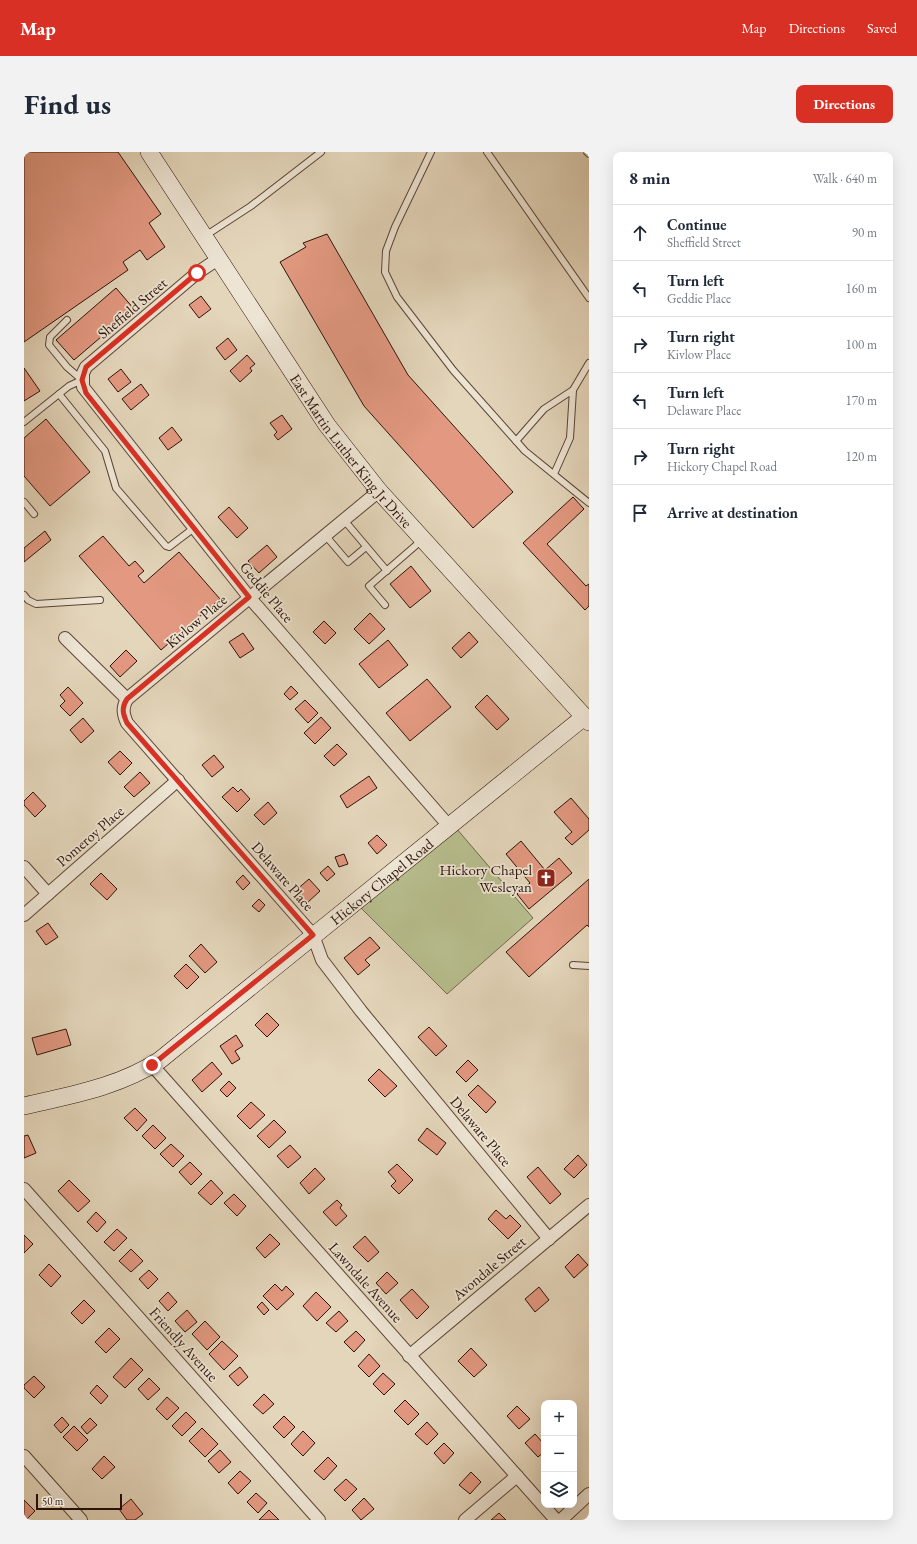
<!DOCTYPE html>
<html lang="en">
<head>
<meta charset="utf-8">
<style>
	:root { --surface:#fff; --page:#f2f2f3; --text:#1f2937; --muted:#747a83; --line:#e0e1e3; --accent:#d93025 }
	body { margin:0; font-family:"EB Garamond",serif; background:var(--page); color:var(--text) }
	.controls { position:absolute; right:12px; bottom:12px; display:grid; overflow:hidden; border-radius:8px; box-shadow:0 4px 16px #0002 }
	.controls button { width:36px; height:36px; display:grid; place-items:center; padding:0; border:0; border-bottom:1px solid var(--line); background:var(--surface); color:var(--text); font:20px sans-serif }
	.scale { position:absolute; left:12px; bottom:10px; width:86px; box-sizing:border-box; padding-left:4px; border:2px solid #2d1309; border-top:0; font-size:11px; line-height:14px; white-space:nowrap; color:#2d1309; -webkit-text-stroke:3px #ede4d3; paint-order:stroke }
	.stop { position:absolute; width:12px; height:12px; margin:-9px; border:3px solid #d93025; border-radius:50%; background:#fff }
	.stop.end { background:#d93025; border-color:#fff; box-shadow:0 1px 4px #0008 }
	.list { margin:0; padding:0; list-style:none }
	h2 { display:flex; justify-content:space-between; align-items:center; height:52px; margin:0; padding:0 16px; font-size:17px }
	h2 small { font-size:13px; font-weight:400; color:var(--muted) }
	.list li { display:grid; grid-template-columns:26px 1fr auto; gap:12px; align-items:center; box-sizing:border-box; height:56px; padding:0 16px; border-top:1px solid var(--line) }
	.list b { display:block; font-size:15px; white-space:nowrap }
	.list p { margin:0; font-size:13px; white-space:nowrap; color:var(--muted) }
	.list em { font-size:13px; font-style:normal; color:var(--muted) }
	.icon { flex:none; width:22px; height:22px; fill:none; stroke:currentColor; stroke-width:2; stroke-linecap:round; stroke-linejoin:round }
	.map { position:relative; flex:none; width:565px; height:1368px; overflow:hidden; border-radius:8px }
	header { display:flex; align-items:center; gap:24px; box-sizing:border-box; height:56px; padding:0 20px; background:var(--accent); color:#fff }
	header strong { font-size:19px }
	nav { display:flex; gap:22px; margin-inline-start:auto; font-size:14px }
	.intro { display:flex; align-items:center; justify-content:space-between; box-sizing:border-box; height:96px; padding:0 24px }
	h1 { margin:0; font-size:28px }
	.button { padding:10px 18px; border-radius:8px; background:var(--accent); color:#fff; font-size:14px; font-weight:700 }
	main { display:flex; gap:24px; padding:0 24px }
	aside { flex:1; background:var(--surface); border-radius:8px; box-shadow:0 4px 16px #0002 }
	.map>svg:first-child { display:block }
	.green { fill:#b7bd8d; stroke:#72684b }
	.building { fill:#e39981; stroke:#2d1309 }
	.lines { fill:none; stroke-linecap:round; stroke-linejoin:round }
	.lane-casing { stroke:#5b4436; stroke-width:8 }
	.street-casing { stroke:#5b4436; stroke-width:14 }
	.secondary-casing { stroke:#2d1309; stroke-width:18 }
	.lane { stroke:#ede4d3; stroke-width:6 }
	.street { stroke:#ede4d3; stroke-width:12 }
	.secondary { stroke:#ede4d3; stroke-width:17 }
	.route { stroke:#d93025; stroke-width:5 }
	.labels { text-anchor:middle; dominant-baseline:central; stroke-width:3.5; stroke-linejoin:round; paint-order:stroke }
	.street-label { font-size:15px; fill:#2d1309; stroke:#ede4d3 }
	.poi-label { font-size:15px; fill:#2d1309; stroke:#ede4d3; text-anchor:end }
</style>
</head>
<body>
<header>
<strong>Map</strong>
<nav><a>Map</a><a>Directions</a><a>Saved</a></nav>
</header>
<div class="intro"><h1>Find us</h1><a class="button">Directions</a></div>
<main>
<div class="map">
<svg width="565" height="1368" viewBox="0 0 565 1368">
	<rect width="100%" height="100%" fill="#e4d6bb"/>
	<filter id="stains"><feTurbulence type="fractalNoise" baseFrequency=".005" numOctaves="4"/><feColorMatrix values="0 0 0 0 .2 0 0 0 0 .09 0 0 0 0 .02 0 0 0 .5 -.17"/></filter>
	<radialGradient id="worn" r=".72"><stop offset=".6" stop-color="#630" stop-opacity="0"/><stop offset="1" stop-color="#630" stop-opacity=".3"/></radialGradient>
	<!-- green -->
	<path class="green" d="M432,676L509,766L423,842L335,754Z"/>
	<!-- building -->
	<g class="building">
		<path d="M0,0H94L137,62L125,71L141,95L123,108L116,98L99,110L104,118L0,190Z"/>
		<path d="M303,82L384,223L489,340L449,376L340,254L256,110L282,95L279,91Z"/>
		<path d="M92,136L110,157L50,208L32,188Z"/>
		<path d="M177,144L187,157L175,166L165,153Z"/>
		<path d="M204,186L213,198L201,208L192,196Z"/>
		<path d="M223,203L231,212L226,216L228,219L216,230L206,219Z"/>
		<path d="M0,216L16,239L0,249Z"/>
		<path d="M97,217L107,230L94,240L84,227Z"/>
		<path d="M117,232L125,243L107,258L98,247Z"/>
		<path d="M258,263L268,277L254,288L250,283L253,280L246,271Z"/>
		<path d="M22,267L66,320L26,354L0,324V286Z"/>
		<path d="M148,275L158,288L144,298L135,286Z"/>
		<path d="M549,345L560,357L523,392L562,434L565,432V454L561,458L499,391Z"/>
		<path d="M205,355L224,376L213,386L194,365Z"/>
		<path d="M21,379L27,388L0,410V396Z"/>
		<path d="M79,384L105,414L111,409L120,419L114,424L120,431L155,400L196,447L137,498L55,404Z"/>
		<path d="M243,393L253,405L235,421L224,409Z"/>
		<path d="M387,414L407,439L386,456L366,432Z"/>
		<path d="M346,461L361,477L345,492L330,477Z"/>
		<path d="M300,469L312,481L301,492L289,480Z"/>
		<path d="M445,480L454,490L437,506L428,496Z"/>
		<path d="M219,481L230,497L216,506L205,490Z"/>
		<path d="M364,488L384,513L355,536L335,512Z"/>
		<path d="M102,498L113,509L96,525L86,514Z"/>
		<path d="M403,527L427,555L386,589L362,561Z"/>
		<path d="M267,534L274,541L266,548L260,542Z"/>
		<path d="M44,535L59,551L46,564L36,554L41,549L36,543Z"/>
		<path d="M463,543L485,567L473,578L451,555Z"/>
		<path d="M281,548L294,561L284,571L271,557Z"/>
		<path d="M297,565L307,576L291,592L280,581Z"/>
		<path d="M59,566L70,579L57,591L46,578Z"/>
		<path d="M313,592L323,602L310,614L300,604Z"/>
		<path d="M96,599L108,611L96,623L84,610Z"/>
		<path d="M190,603L200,615L188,625L178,613Z"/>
		<path d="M116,620L126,631L110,645L100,635Z"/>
		<path d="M345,624L353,636L323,656L316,644Z"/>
		<path d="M209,635L214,640L217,637L226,647L213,660L198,645Z"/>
		<path d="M9,640L22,654L11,665L0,653V649Z"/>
		<path d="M547,646L565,667V678L548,693L541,686L548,680L530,660Z"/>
		<path d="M244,650L253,661L240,673L230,663Z"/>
		<path d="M353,683L363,693L353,702L344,691Z"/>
		<path d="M497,689L521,718L535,706L548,721L505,757L493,742L506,731L482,702Z"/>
		<path d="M320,702L324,712L315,715L311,705Z"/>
		<path d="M304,714L311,722L303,729L296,721Z"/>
		<path d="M77,721L93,737L83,748L66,732Z"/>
		<path d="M219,723L226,731L219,738L212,730Z"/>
		<path d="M285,727L296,739L283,751L271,739Z"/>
		<path d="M565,727V775L563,773L505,825L482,800Z"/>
		<path d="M235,747L241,753L235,760L228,754Z"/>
		<path d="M24,771L34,785L22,793L12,779Z"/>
		<path d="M346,785L356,796L341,808L346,813L334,823L320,806Z"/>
		<path d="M177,792L193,810L181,821L165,804Z"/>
		<path d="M162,812L175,825L163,837L150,824Z"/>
		<path d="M243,861L255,873L243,885L231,873Z"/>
		<path d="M405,875L423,894L412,904L394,885Z"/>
		<path d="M42,877L47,893L13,903L8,886Z"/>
		<path d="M212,883L219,894L211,899L216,907L208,912L196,894Z"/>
		<path d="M444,908L454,918L442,930L432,920Z"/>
		<path d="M188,910L198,922L178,940L168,928Z"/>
		<path d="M355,917L373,934L361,945L344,928Z"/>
		<path d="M205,929L212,936L203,945L196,938Z"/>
		<path d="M454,933L472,950L462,961L444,943Z"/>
		<path d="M227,950L241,963L226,977L213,964Z"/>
		<path d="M111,956L123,968L113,979L100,966Z"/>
		<path d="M250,968L262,980L245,996L233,984Z"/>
		<path d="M129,973L142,986L131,997L118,984Z"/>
		<path d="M403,976L422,991L413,1003L394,988Z"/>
		<path d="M4,983L12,1001L0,1006V984Z"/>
		<path d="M147,992L160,1004L149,1015L136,1002Z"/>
		<path d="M266,993L277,1005L264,1016L253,1004Z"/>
		<path d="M554,1003L563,1013L550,1026L540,1017Z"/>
		<path d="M166,1010L178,1022L167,1033L155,1020Z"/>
		<path d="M373,1012L389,1028L375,1042L367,1034L372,1029L364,1020Z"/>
		<path d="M514,1015L537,1042L526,1052L503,1025Z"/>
		<path d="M291,1016L301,1027L285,1042L276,1031Z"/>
		<path d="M45,1028L66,1049L54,1060L34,1039Z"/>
		<path d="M187,1028L199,1041L187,1053L174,1041Z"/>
		<path d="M210,1042L222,1054L213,1064L200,1051Z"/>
		<path d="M313,1048L318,1053L316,1056L323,1064L312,1074L299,1060Z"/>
		<path d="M472,1058L482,1067L486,1063L497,1074L484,1087L464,1067Z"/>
		<path d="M72,1060L82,1070L73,1080L63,1070Z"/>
		<path d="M93,1077L103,1086L90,1099L80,1090Z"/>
		<path d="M246,1082L256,1092L241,1106L232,1096Z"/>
		<path d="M0,1083L9,1092L0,1101Z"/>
		<path d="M341,1084L355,1100L344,1110L329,1095Z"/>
		<path d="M107,1097L119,1109L107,1120L95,1109Z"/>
		<path d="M554,1102L564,1113L550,1126L541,1115Z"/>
		<path d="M25,1112L37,1124L27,1135L15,1123Z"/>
		<path d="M125,1118L134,1127L124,1137L115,1127Z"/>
		<path d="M363,1120L374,1131L362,1142L352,1131Z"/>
		<path d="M251,1132L258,1139L262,1134L270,1142L253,1158L239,1144Z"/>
		<path d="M515,1135L525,1148L511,1160L501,1147Z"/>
		<path d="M388,1137L405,1155L393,1167L376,1148Z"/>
		<path d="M144,1140L153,1150L144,1159L135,1149Z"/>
		<path d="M292,1140L307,1155L293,1169L279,1154Z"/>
		<path d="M60,1148L71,1159L58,1172L47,1161Z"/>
		<path d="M238,1150L245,1158L240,1163L233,1155Z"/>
		<path d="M163,1158L173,1170L161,1180L151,1169Z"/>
		<path d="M315,1159L324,1169L312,1180L302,1171Z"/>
		<path d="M181,1169L196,1185L183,1198L168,1182Z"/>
		<path d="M85,1176L96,1187L82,1201L71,1190Z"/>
		<path d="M332,1179L341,1188L330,1200L320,1190Z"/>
		<path d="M198,1189L214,1204L200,1218L185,1202Z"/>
		<path d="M447,1196L463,1213L450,1225L434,1209Z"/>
		<path d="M345,1202L356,1214L345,1225L334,1214Z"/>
		<path d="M107,1206L119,1218L101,1236L89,1225Z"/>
		<path d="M216,1215L224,1225L214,1234L205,1224Z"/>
		<path d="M359,1221L371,1232L360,1243L349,1232Z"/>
		<path d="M10,1224L21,1235L10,1246L0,1236V1233Z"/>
		<path d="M125,1226L136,1237L124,1248L114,1237Z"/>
		<path d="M73,1233L84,1244L77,1252L66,1241Z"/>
		<path d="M240,1242L250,1252L239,1262L229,1253Z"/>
		<path d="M143,1245L155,1256L143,1268L132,1257Z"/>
		<path d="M381,1248L395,1262L384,1273L370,1259Z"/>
		<path d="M493,1254L506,1267L495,1277L483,1264Z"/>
		<path d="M162,1260L172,1270L158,1284L148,1274Z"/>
		<path d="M260,1264L271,1275L260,1286L249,1275Z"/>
		<path d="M38,1265L45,1273L37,1281L30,1273Z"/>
		<path d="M66,1266L73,1273L63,1282L57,1275Z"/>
		<path d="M403,1270L414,1282L403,1293L391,1282Z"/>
		<path d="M50,1274L64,1288L53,1299L39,1285Z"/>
		<path d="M178,1276L194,1292L181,1305L165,1289Z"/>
		<path d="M279,1279L291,1291L279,1304L267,1292Z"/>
		<path d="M511,1282L520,1292V1300L514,1305L501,1291Z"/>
		<path d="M420,1291L430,1301L420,1312L410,1301Z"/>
		<path d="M196,1298L207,1310L195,1321L184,1309Z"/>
		<path d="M80,1304L91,1315L78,1327L68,1317Z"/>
		<path d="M304,1305L313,1314L300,1328L290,1319Z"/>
		<path d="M216,1319L227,1329L214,1342L204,1331Z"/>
		<path d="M447,1320L457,1330L446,1342L435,1333Z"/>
		<path d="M322,1327L333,1337L321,1349L310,1338Z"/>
		<path d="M232,1341L243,1351L234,1361L223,1350Z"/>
		<path d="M340,1346L350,1357L337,1368L328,1358Z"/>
		<path d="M107,1347L119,1362L111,1368H103L95,1357Z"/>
		<path d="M0,1348L11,1359L2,1368L0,1367Z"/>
		<path d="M245,1358L255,1368H235Z"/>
		<path d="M475,1361L482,1368H467Z"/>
	</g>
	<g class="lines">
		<defs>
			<g id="lane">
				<path d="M407,0L371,75L362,99L361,120L373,145L429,218L501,299L565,351"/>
				<path d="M463,0L565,146"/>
				<path d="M563,0L565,2"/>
				<path d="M181,84L227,54L297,0"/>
				<path d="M549,238L565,211"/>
				<path d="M35,242L81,299L92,336L142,394L145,395L170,376"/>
				<path d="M0,270L45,234L58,228L43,215L25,193L26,185L43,168"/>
				<path d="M492,289L520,257L549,238L546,286L530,322"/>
				<path d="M0,350L10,362"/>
				<path d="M320,368L363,419"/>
				<path d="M301,383L324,410L342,395"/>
				<path d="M0,443L4,448L12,452L76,448"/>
				<path d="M361,453L345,434L398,388"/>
				<path d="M549,813L565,814"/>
			</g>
			<g id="street">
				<path d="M194,107L173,121L62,215L59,221V235L225,445L425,674"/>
				<path d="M355,339L103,547C98,556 99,562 103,571L289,783L298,808L337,859L525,1087"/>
				<path d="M41,486L103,547"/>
				<path d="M0,715L24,742"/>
				<path d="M0,763L154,628"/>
				<path d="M128,913L532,1368"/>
				<path d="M0,1037L295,1368"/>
				<path d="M385,1204L565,1053"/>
				<path d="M0,1304L57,1368"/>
				<path d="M441,1368L493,1324"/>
				<path d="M537,1368L565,1342"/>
			</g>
			<g id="secondary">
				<path id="s1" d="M125,0L303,273L355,339L565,570"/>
				<path id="s2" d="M0,954C47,943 95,935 136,908L560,565"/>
			</g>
		</defs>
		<!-- lane casing -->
		<use href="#lane" class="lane-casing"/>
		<!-- street casing -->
		<use href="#street" class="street-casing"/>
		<!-- secondary casing -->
		<use href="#secondary" class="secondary-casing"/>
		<!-- lane -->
		<use href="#lane" class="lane"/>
		<!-- street -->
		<use href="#street" class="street"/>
		<!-- secondary -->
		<use href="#secondary" class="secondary"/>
	</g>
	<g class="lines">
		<!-- route -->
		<path class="route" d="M128,913L289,783L103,571C99,562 97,556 103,547L225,445L62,241L58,228L62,215L173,121"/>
	</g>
	<!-- icons -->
	<defs>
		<symbol id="church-square" viewBox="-11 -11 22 22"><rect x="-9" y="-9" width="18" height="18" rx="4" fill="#8f2418" stroke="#ede4d3"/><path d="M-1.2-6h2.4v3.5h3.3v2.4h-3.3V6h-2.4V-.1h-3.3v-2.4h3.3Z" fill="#fff"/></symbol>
	</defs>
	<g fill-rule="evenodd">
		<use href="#church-square" x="511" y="715" width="22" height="22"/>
	</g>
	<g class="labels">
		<!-- street labels -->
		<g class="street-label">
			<text transform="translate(108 156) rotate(-40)">Sheffield Street</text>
			<text stroke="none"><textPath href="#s1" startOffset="361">East Martin Luther King Jr Drive</textPath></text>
			<text transform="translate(243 440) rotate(50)">Geddie Place</text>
			<text transform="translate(172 469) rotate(-40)">Kivlow Place</text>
			<text transform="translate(66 684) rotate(-41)">Pomeroy Place</text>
			<text transform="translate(259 724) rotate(49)">Delaware Place</text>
			<text stroke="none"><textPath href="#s2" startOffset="429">Hickory Chapel Road</textPath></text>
			<text transform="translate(457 979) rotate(50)">Delaware Place</text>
			<text transform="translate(465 1116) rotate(-40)">Avondale Street</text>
			<text transform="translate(342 1130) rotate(48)">Lawndale Avenue</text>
			<text transform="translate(160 1192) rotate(48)">Friendly Avenue</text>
		</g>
		<!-- poi labels -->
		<g class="poi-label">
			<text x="508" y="717">Hickory Chapel<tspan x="508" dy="17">Wesleyan</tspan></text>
		</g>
	</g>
	<rect width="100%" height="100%" filter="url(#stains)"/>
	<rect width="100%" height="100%" fill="url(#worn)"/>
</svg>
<div class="controls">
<button>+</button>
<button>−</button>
<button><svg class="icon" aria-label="layers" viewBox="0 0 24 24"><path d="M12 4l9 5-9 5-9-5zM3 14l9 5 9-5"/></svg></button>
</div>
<div class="scale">50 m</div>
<div class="stop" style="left:173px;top:121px"></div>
<div class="stop end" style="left:128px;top:913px"></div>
</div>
<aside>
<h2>8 min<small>Walk · 640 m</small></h2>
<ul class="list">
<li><svg class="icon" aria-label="ahead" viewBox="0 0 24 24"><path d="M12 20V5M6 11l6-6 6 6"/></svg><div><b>Continue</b><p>Sheffield Street</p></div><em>90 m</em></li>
<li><svg class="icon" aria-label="left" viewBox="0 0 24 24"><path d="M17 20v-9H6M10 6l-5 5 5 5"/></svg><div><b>Turn left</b><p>Geddie Place</p></div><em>160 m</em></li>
<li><svg class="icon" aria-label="right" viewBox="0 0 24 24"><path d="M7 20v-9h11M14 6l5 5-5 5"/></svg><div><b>Turn right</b><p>Kivlow Place</p></div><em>100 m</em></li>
<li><svg class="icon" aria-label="left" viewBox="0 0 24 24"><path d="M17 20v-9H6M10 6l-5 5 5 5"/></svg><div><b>Turn left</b><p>Delaware Place</p></div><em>170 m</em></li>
<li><svg class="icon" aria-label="right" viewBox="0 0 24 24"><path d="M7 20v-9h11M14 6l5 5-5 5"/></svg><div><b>Turn right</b><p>Hickory Chapel Road</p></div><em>120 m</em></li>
<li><svg class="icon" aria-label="arrive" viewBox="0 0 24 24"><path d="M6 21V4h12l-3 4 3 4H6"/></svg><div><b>Arrive at destination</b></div></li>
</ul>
</aside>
</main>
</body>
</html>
